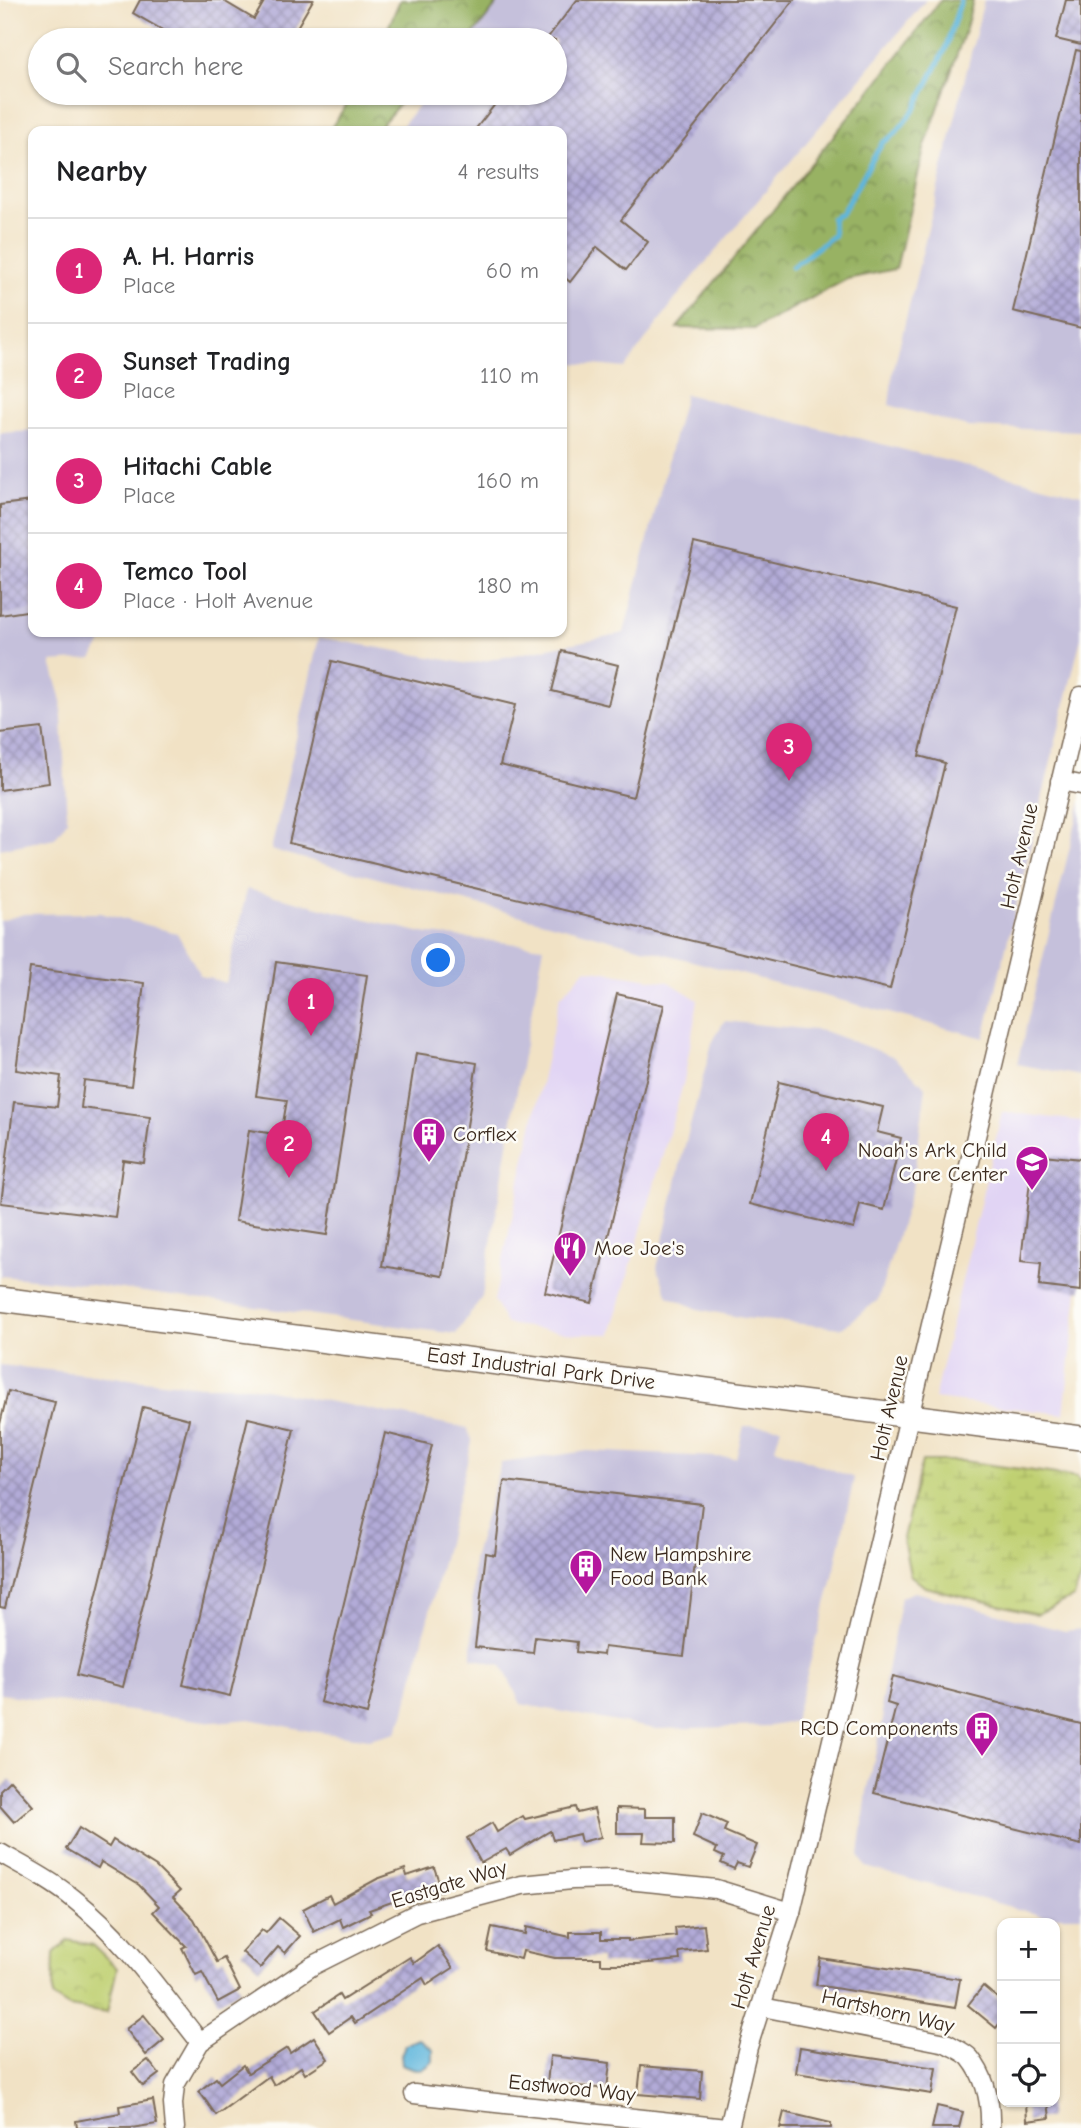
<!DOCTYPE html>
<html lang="en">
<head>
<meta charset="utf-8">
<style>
	:root { --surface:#fff; --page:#f6f6f6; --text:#202124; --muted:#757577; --line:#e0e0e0; --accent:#db2777 }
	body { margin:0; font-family:"Comic Neue",sans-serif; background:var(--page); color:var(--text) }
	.controls { position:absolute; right:21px; bottom:21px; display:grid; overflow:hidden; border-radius:14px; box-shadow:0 2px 5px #0004 }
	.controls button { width:63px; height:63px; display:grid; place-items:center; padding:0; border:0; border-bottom:2px solid var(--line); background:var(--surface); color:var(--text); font:35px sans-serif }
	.you { position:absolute; left:439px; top:961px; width:24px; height:24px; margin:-18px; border:5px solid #fff; border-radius:50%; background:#1a73e8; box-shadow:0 0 0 10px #1a73e833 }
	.badge { display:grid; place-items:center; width:46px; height:46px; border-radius:50%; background:var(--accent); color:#fff; font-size:23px; font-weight:700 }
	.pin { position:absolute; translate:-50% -58px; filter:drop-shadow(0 2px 4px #0008) }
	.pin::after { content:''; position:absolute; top:37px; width:24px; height:21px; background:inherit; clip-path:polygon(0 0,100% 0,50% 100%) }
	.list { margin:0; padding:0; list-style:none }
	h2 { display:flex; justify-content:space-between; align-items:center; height:91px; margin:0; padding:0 28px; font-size:30px }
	h2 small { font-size:23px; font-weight:400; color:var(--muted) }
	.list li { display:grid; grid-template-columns:46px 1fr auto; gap:21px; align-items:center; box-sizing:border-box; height:105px; padding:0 28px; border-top:2px solid var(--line) }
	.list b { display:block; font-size:26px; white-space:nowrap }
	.list p { margin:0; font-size:23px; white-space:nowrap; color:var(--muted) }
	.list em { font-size:23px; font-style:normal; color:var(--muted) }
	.icon { flex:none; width:38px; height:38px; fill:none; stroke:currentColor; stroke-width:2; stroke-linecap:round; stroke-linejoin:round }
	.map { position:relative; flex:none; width:1081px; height:2128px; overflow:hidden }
	.search { position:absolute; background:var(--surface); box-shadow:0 2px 5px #0004; left:28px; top:28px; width:539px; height:77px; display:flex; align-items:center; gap:18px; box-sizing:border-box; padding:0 24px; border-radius:38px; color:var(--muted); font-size:26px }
	.panel { position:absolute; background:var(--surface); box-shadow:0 2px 5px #0004; left:28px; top:126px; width:539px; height:511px; border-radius:14px }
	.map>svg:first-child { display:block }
	.built { fill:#e1d4f4 }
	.industrial { fill:#c5c0db }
	.forest { fill:url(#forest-crowns); stroke:#6a6e41; stroke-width:2 }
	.wetland { fill:url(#wetland-marsh); stroke:#7e7d48; stroke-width:2 }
	.park { fill:url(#park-crowns); stroke:#7e7d48; stroke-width:2 }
	.water { fill:#5fb6dc; stroke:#4d707d; stroke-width:2 }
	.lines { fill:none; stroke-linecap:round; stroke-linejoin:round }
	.stream { stroke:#5fb6dc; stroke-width:5 }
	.building { fill:url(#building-cross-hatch) }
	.minor-casing { stroke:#7b6a58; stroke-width:21 }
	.tertiary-casing { stroke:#7b6a58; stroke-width:26 }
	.minor { stroke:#fff; stroke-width:18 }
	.tertiary { stroke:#fff; stroke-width:23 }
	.labels { text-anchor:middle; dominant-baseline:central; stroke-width:5; stroke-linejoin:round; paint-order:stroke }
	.street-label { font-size:21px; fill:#3b2a1e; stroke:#fdfcf7 }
	.poi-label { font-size:21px; fill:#3b2a1e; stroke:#fdfcf7; text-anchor:start }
</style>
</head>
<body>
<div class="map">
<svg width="1081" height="2128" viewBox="0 0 1081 2128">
	<defs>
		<pattern id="forest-crowns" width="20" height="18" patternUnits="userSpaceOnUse" patternTransform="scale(1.75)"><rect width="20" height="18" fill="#98b264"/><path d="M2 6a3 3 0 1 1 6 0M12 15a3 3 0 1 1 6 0" fill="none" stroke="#7d9152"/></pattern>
		<pattern id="wetland-marsh" width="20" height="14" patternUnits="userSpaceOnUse" patternTransform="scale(1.75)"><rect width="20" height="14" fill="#c0d072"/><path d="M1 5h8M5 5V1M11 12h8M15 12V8" fill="none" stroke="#a6b362"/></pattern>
		<pattern id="park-crowns" width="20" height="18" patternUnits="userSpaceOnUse" patternTransform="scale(1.75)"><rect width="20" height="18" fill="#c0d072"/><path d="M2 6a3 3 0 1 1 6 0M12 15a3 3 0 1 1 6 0" fill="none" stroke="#a6b362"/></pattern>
		<pattern id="building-cross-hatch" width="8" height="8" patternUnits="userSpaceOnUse" patternTransform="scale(1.75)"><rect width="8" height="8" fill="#b2abd8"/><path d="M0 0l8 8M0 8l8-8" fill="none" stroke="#928baf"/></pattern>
	</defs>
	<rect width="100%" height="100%" fill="#fdfcf7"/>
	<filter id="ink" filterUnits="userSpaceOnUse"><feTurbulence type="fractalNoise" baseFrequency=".0143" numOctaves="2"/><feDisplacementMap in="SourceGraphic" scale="14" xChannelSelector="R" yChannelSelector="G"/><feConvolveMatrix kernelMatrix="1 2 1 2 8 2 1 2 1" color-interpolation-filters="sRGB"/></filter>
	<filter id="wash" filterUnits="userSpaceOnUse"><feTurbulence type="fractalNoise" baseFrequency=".00686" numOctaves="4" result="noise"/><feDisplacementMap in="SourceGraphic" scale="28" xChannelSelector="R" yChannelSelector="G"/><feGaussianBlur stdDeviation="1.57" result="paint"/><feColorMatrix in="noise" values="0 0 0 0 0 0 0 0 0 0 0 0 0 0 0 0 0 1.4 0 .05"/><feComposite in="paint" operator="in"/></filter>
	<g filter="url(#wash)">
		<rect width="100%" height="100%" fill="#f1e2c5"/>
		<!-- built -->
		<g class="built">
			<path d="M586,969L669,982L698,1000L684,1081L611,1334H575L506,1324L494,1301L560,997Z"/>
			<path d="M1002,1112L1081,1121V1264L1064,1414L934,1399Z"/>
		</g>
		<!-- industrial -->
		<g class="industrial">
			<path d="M500,0H926L677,297L625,368L562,362V131H398L428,93H555V40H469Z"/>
			<path d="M984,0H1081V431L967,427L889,405L893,372Z"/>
			<path d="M685,394L1081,495V638L984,1038L271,850L319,637L469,664L624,633Z"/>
			<path d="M33,431V632H108L92,659L51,662L61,697L67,821L55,838L0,849V433Z"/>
			<path d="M1081,801V1076L1017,1064Z"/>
			<path d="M247,889L422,933L544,947L524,1050L482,1297L456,1334L77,1283L0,1276V921L24,914L100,913L177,933L201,976L226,983Z"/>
			<path d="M724,1021L824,1031L892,1056L926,1087L912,1189L878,1300L842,1328L744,1318L698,1309L668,1296L657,1268L681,1160L712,1043Z"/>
			<path d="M0,1365L201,1386H249L467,1428L472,1442L404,1715L396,1732L369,1739L310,1731L250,1719L214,1722L0,1694Z"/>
			<path d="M744,1426L781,1427L775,1448L854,1478L831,1586L794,1722L770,1726L655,1729L521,1704L502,1665L472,1658L473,1559L501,1463L588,1451L736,1458Z"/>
			<path d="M914,1592L1065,1631L1081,1629V1916H1043L866,1867L859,1855L867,1792L883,1720L881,1703L901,1597Z"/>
		</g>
		<!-- forest -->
		<g class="forest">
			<path d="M400,0H500L469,40H383Z"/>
			<path d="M941,0H973L966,28L924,149L896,269L847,279L754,329L677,328L871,90Z"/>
			<path d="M354,93H409L376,131H329Z"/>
		</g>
		<!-- wetland -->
		<path class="wetland" d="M922,1461H963L1077,1477L1081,1484V1576L1074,1597L1037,1614L925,1587L910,1575L903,1538Z"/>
		<!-- park -->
		<path class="park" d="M68,1940L93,1945L117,1968L107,2013L69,2007L53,1997L54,1953Z"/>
		<!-- water -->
		<path class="water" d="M419,2039L433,2050V2061C424,2072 414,2070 402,2064L401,2055L405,2045Z"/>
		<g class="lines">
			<!-- stream -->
			<path class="stream" d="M792,267L834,235L832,218L841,214L882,143L894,135L915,109L945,50L961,0"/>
		</g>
		<g id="blocks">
			<!-- building -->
			<g class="building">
				<path d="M140,0H222L254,19L265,0H313L296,29L315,40H180L133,13Z"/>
				<path d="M577,0H794L621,220L648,242L626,270L597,247L570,282L562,275V131H474L504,93H555V40H546Z"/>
				<path d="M1066,0H1081V45L1056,39Z"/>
				<path d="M1076,50L1081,51V328L1013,311Z"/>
				<path d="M33,501V610L0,615V505Z"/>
				<path d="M694,543L956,606L919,756L945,763L890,989L289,843L332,661L515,705L500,765L633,797Z"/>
				<path d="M562,651L618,665L608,705L552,691Z"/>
				<path d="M42,728L49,783L0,790V733Z"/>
				<path d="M276,962L367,975L327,1235L235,1221L249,1130L281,1135L287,1100L256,1096Z"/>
				<path d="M30,968L144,983L131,1086L84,1080L81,1108L150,1117L144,1163L123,1160L115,1217L1,1203L14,1102L57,1107L61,1076L16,1070Z"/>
				<path d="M617,994L664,1005L592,1303L545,1292Z"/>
				<path d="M416,1053L477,1063L443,1276L382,1266Z"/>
				<path d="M779,1082L883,1107L877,1132L901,1138L884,1210L860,1204L854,1229L750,1204Z"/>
				<path d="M1033,1154L1081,1159V1291L1039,1286L1041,1263L1021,1261Z"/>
				<path d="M8,1391L55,1402L5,1608L0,1607V1424Z"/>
				<path d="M143,1407L189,1419L123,1687L77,1675Z"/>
				<path d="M248,1418L294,1429L230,1696L183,1685Z"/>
				<path d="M385,1433L432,1445L367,1714L320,1702Z"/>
				<path d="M504,1481L702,1504L684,1656L604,1647L603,1655L576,1652L577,1642L535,1637L533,1653L475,1647L486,1553L495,1555Z"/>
				<path d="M893,1676L1081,1724V1845L874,1793L896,1706L887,1703Z"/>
				<path d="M10,1780L33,1806L14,1822L0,1806V1790Z"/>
				<path d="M575,1807L577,1813L594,1809L601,1837L581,1842L579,1834L553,1840L550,1831L510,1855L506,1849L481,1863L467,1838L492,1823L497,1832L523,1816L525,1819Z"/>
				<path d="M617,1808L645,1809V1817H675V1843L643,1842L644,1833H617Z"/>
				<path d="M702,1813L727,1824L724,1831L757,1845L748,1867L737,1863L734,1869L721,1863L724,1857L715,1853L717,1848L693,1837Z"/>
				<path d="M79,1828L109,1847L113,1840L156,1867L180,1891L173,1897L194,1919L217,1962L224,1958L240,1990L218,2002L202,1972L196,1975L182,1948L186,1946L153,1912L159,1906L139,1885L101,1862L98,1868L66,1849Z"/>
				<path d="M434,1867L442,1891L411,1901L409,1896L369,1910L371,1913L343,1927L340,1919L314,1932L303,1909L329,1895L333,1903L377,1879L405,1869L407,1876Z"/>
				<path d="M279,1918L300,1936L285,1953L278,1947L260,1968L242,1952L262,1930L266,1933Z"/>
				<path d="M704,1925L707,1949L679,1952L680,1960L638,1964H601V1958H555L523,1951L521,1959L487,1951L492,1927L525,1934L526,1927L570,1937V1932H601V1939H628V1941L676,1936L675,1928Z"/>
				<path d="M438,1946L453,1968L427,1985L423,1978L355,2023L351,2017L329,2032L315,2011L339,1995L342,2000L410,1957L414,1963Z"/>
				<path d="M820,1958L960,1979L955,2008L816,1985Z"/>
				<path d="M983,1986L1002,2002V2020L996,2028L968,2005Z"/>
				<path d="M144,2015L164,2040L146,2055L126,2029Z"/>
				<path d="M314,2037L328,2059L305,2074L301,2067L274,2085L269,2076L216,2115L199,2091L216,2078L220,2083L243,2065L248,2073L287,2048L290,2053Z"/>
				<path d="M800,2047L936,2068L932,2094L796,2073Z"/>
				<path d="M550,2056L610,2063L607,2089L547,2083Z"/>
				<path d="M148,2060L159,2074L143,2086L132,2072Z"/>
				<path d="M641,2066L702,2071L700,2099L638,2094Z"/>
				<path d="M153,2100L157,2124L131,2128H77L76,2121L120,2113L119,2106Z"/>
				<path d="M1026,2102H1048L1050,2118L1027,2121Z"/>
				<path d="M937,2106L963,2112L959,2128H932Z"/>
				<path d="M784,2112L831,2123V2128H780Z"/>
			</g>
		</g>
	</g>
	<g filter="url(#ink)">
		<use href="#blocks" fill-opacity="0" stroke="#7b6a58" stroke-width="2"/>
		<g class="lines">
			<defs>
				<g id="minor">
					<path d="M1060,781L1081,785"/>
					<path d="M0,1853C25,1867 52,1881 74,1899C125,1939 160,1992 200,2042"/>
					<path d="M762,2007L946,2043C954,2048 965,2052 970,2058C987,2079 991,2103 990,2128"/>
					<path d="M414,2094L726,2128"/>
					<path d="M175,2128L173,2104L175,2085L200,2042L312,1966L417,1913L522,1885L572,1880L617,1879L716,1889L791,1912"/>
					<path d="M729,2128L748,2047L791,1912L1081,696"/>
				</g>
				<path id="tertiary" d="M0,1299L1081,1438"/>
			</defs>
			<!-- minor casing -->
			<use href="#minor" class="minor-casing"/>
			<!-- tertiary casing -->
			<use href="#tertiary" class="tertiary-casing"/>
			<!-- minor -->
			<use href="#minor" class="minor"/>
			<!-- tertiary -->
			<use href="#tertiary" class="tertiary"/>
		</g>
	</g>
	<!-- icons -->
	<defs>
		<symbol id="building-pin" viewBox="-11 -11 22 30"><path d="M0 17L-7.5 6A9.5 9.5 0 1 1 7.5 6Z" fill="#b5179e" stroke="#fdfcf7"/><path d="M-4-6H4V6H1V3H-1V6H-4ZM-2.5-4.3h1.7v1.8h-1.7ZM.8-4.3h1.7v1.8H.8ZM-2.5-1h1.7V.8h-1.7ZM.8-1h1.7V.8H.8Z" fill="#fff"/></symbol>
		<symbol id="school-pin" viewBox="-11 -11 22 30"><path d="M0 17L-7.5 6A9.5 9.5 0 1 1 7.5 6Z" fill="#b5179e" stroke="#fdfcf7"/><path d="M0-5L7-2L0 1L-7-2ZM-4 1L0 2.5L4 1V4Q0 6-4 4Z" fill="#fff"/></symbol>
		<symbol id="restaurant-pin" viewBox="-11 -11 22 30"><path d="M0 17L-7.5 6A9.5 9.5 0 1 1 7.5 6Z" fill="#b5179e" stroke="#fdfcf7"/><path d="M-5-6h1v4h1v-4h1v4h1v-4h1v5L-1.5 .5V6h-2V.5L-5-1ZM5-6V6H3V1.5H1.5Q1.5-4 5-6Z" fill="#fff"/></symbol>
	</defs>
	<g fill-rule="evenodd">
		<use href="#building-pin" x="410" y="1115" width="38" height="52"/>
		<use href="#school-pin" x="1013" y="1143" width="38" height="52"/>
		<use href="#restaurant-pin" x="551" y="1229" width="38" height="52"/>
		<use href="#building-pin" x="567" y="1547" width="38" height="52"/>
		<use href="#building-pin" x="963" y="1709" width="38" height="52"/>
	</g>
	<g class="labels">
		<!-- street labels -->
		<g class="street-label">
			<text transform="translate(1019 856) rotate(-77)">Holt Avenue</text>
			<text transform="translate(541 1368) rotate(7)">East Industrial Park Drive</text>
			<text transform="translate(889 1408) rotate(-77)">Holt Avenue</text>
			<text transform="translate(449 1884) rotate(-17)">Eastgate Way</text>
			<text transform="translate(753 1957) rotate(-73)">Holt Avenue</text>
			<text transform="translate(888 2011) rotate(13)">Hartshorn Way</text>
			<text transform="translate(572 2088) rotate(6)">Eastwood Way</text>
		</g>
		<!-- poi labels -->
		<g class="poi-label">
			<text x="453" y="1134">Corflex</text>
			<text x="1007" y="1150" text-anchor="end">Noah's Ark Child<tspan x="1007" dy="24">Care Center</tspan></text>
			<text x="594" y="1248">Moe Joe's</text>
			<text x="610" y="1554">New Hampshire<tspan x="610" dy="24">Food Bank</tspan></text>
			<text x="958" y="1728" text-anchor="end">RCD Components</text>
		</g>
	</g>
</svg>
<div class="controls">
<button>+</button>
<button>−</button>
<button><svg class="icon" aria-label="locate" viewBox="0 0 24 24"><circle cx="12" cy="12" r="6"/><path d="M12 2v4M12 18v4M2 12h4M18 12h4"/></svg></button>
</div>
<div class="you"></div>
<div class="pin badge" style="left:311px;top:1036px">1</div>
<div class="pin badge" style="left:289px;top:1178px">2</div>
<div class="pin badge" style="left:789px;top:781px">3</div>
<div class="pin badge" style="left:826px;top:1171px">4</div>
<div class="search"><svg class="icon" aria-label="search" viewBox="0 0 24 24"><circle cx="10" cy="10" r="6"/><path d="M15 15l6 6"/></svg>Search here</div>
<section class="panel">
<h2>Nearby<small>4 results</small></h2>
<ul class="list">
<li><span class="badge">1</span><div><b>A. H. Harris</b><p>Place</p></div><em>60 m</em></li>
<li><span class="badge">2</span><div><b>Sunset Trading</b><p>Place</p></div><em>110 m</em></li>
<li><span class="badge">3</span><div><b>Hitachi Cable</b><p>Place</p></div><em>160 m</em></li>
<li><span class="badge">4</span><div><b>Temco Tool</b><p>Place · Holt Avenue</p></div><em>180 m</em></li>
</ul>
</section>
</div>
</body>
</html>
